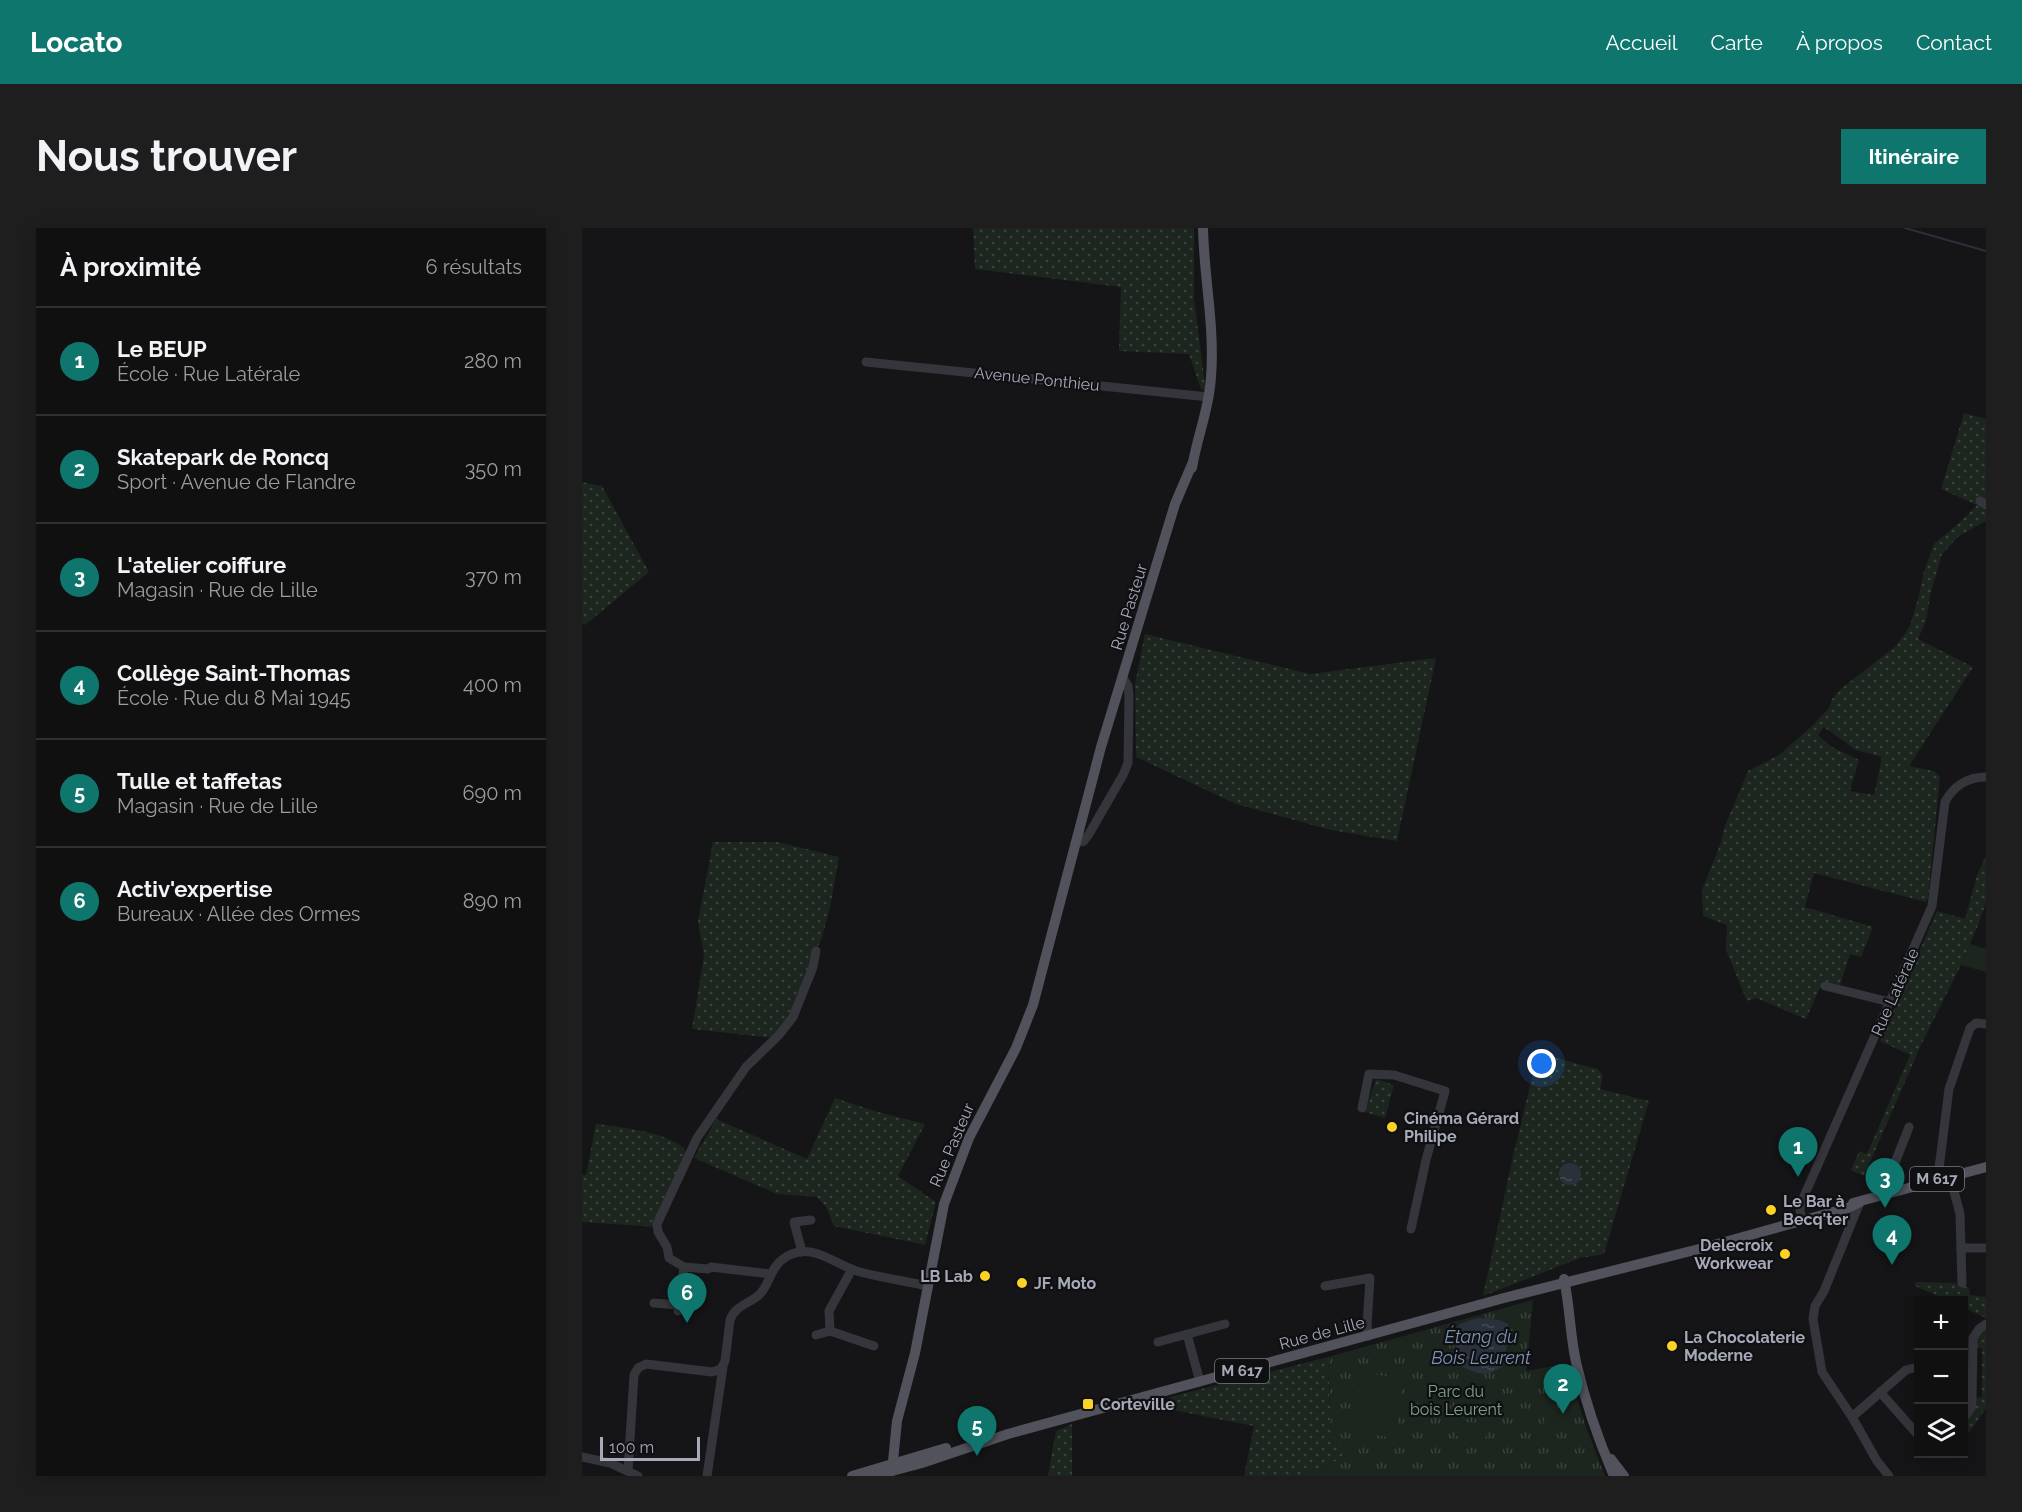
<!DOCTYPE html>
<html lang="fr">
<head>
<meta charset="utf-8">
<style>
	:root { --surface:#101011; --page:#1e1e1f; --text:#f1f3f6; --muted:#9c9d9f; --line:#303031; --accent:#0f766e }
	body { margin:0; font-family:Raleway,sans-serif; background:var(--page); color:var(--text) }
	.controls { position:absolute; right:18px; bottom:18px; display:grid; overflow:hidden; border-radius:0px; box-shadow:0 3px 15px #0003 }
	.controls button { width:54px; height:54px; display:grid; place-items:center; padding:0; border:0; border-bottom:2px solid var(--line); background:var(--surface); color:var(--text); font:30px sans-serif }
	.scale { position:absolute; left:18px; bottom:15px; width:100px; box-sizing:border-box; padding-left:6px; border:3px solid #a5a9b8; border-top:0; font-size:16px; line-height:21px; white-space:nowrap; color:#a5a9b8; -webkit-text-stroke:4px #101012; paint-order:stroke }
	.you { position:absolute; left:960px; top:836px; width:21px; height:21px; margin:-15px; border:4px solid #fff; border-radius:50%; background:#1a73e8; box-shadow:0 0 0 9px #1a73e833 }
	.badge { display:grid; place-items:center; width:39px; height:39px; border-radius:50%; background:var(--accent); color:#fff; font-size:20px; font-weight:700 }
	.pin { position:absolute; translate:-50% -50px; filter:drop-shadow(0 2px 3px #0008) }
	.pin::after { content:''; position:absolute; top:32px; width:21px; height:18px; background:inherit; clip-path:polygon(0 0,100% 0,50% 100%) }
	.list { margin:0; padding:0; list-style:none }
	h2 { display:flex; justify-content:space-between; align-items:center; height:78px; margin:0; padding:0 24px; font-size:26px }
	h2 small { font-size:20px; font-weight:400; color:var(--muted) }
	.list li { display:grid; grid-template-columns:39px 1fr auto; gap:18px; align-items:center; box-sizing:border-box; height:108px; padding:0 24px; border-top:2px solid var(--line) }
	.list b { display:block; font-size:22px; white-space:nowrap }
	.list p { margin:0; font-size:20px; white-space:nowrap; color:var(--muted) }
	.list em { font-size:20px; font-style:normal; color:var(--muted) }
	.icon { flex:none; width:33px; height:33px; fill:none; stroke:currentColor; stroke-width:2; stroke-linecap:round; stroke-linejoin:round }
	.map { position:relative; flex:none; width:1404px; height:1248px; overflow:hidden; border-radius:0px }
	header { display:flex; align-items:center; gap:36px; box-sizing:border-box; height:84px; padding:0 30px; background:var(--accent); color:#fff }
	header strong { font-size:28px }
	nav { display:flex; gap:33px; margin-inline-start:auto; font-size:21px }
	.intro { display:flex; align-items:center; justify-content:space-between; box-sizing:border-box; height:144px; padding:0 36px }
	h1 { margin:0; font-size:42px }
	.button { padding:15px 27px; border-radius:0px; background:var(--accent); color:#fff; font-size:21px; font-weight:700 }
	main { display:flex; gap:36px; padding:0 36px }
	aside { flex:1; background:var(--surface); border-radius:0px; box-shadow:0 3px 15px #0003 }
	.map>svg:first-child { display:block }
	.grass { fill:url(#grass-dots); fill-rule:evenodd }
	.park { fill:url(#park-tufts) }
	.garden { fill:#1c251e }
	.water { fill:url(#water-ripples) }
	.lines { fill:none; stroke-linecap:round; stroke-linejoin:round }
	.stream { stroke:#2a313b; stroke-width:2 }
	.minor { stroke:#35353c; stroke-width:9 }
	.major { stroke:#51525b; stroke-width:10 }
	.poi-dot { fill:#fdd226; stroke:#101012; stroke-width:2 }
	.labels { text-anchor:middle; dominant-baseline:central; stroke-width:4.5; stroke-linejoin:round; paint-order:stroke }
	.shield { fill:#101012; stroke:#787b86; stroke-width:1.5 }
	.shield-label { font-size:15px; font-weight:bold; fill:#a5a9b8 }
	.street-label { font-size:16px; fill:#a5a9b8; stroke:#101012 }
	.poi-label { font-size:16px; font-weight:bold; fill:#a5a9b8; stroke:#101012; text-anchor:start }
	.park-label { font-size:16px; fill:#7ba483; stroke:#101012 }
	.water-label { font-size:18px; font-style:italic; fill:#7a92b5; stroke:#101012 }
</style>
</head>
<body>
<header>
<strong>Locato</strong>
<nav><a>Accueil</a><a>Carte</a><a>À propos</a><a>Contact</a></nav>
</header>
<div class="intro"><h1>Nous trouver</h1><a class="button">Itinéraire</a></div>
<main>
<aside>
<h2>À proximité<small>6 résultats</small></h2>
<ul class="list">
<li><span class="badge">1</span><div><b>Le BEUP</b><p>École · Rue Latérale</p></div><em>280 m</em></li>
<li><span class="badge">2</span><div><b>Skatepark de Roncq</b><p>Sport · Avenue de Flandre</p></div><em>350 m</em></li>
<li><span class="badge">3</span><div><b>L'atelier coiffure</b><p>Magasin · Rue de Lille</p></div><em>370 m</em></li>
<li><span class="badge">4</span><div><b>Collège Saint-Thomas</b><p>École · Rue du 8 Mai 1945</p></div><em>400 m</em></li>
<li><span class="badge">5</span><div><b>Tulle et taffetas</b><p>Magasin · Rue de Lille</p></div><em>690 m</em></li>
<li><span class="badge">6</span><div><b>Activ'expertise</b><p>Bureaux · Allée des Ormes</p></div><em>890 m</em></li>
</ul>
</aside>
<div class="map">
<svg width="1404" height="1248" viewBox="0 0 1404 1248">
	<defs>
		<pattern id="grass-dots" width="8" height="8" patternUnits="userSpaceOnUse" patternTransform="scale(1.5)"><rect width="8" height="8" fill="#1c251e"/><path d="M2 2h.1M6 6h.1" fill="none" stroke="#3a423d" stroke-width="1.8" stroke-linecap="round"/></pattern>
		<pattern id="park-tufts" width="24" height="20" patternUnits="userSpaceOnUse" patternTransform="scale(1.5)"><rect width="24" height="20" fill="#1c251e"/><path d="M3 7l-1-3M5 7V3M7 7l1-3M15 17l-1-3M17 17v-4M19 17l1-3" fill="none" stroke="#3a423d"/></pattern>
		<pattern id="water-ripples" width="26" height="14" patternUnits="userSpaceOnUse" patternTransform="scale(1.5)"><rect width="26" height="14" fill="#2a313b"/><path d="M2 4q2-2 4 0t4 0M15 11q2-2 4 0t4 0" fill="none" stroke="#464c55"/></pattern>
	</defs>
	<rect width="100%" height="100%" fill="#151517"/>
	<!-- grass -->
	<g class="grass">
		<path d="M391,0H612V72L624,163L619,161L607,126L537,123L539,59L393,41Z"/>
		<path d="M1382,185L1404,191V274L1401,280L1404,283V293L1377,308L1360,326L1349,364L1344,393L1336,411L1391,439L1327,538L1352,543L1358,549L1346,670L1344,674L1232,645L1223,679L1291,699L1279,729L1268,726L1258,757L1241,753L1224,791L1174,770L1165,773L1144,722L1145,697L1121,688L1120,662L1138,617L1143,598L1166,543L1197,527L1229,499L1247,480L1250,471L1260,460L1314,418L1328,398L1336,371L1342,344L1352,316L1377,295L1395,277L1359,261ZM1242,499L1274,522L1300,529L1292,567L1268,563L1277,532L1250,519L1236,507Z"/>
		<path d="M0,254L20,258L67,344L3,397L0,395Z"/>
		<path d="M563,406L728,446L854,430L815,613L749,602L654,576L554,529L553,456Z"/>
		<path d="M131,614H196L257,629L248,680L240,709L209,784L191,810L110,801L122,727L116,694Z"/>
		<path d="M1404,628V674L1397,695L1379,737L1339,817L1282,948L1269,942L1277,923L1285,926L1328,827L1298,813L1355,683L1383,691L1395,647Z"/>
		<path d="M956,825L1015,841L1021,847L1018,861L1067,873L1022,1026L998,1030L901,1068L931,928Z"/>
		<path d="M794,851L812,857L803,890L783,884Z"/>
		<path d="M253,870L296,884L343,896L316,948L354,974L343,1017L252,998L244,979L235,969L195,966L112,930L134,891L225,931Z"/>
		<path d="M14,896C39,899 85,904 103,921V926L74,999L0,994V947H4Z"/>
		<path d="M1334,1054L1372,1055L1387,1059L1388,1067L1404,1069V1090L1382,1080V1072H1365L1333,1058Z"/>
		<path d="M1404,1101V1180L1387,1205L1382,1201V1194L1394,1170L1400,1169V1120L1394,1119C1394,1110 1395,1106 1404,1101Z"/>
		<path d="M746,1129L749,1205L766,1223L754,1233L718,1248H662L672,1198L591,1182L588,1169Z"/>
		<path d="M490,1196V1248H466L474,1203Z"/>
	</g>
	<!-- park -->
	<path class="park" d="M951,1072L944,1143L984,1136L1004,1199L1023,1248H718L754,1233L766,1223L749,1206L746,1129Z"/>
	<!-- garden -->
	<g class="garden">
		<path d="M1388,716L1404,721V744L1379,737Z"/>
		<path d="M779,1145L821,1150L813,1210L772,1204Z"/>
		<path d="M980,1173L989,1177L986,1182L992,1194L988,1197L978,1196L964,1200L961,1193C972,1189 976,1184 980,1173Z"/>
		<path d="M875,1194L905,1195L904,1209L874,1208Z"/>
	</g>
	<!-- water -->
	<g class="water">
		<circle cx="988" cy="946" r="11"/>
		<path d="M896,1090L917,1092L926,1096L927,1105L921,1138C904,1151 894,1145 876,1137L872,1102L878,1096Z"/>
	</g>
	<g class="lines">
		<!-- stream -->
		<path class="stream" d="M1323,0L1404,23"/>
		<!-- minor -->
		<g class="minor">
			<path d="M284,134L627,169"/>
			<path d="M1398,273L1404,277"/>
			<path d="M493,615L502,613L507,606L541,547L546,535L547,468L546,458L541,450"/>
			<path d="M1243,758L1308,774"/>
			<path d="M780,880L787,846L812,847L863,863L844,932L829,1001"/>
			<path d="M1368,948L1378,986L1380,1055"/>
			<path d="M1360,955L1357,940L1367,861L1388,800L1394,795L1404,796"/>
			<path d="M1306,966L1307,950L1327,899"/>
			<path d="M1278,974L1242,1063L1233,1078L1231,1091L1240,1144L1270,1189L1295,1233L1307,1248"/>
			<path d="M1220,993L1218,982L1219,975L1350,678L1363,574C1371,558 1386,549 1404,549"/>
			<path d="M1379,1020H1404"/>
			<path d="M220,1024L212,994L229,992"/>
			<path d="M189,1046L129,1039L126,1041L102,1039L87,1030L85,1019L76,1004L75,996L115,910L164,839L197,807L211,789L231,739L234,723"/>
			<path d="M743,1058L788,1050L785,1098L787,1108"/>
			<path d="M72,1075L96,1077"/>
			<path d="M96,1083L102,1039"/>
			<path d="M248,1103L247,1083L270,1041"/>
			<path d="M605,1106L618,1154"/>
			<path d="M234,1107L248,1103L292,1118"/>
			<path d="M576,1114L643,1096"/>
			<path d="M1298,1164L1336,1207"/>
			<path d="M1270,1189L1324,1142L1336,1139"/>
			<path d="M1382,1190L1389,1180L1390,1173L1391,1110L1397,1101L1404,1096"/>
			<path d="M0,1229L28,1235L56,1248"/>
			<path d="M46,1243L52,1147L56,1140L64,1136L130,1144L139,1141L143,1133L148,1092C153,1077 168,1076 178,1066C188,1055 189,1039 201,1031C229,1011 252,1037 278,1044C300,1050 324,1053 346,1058"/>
			<path d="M125,1248L141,1139"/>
		</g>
		<!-- major -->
		<g class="major">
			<path d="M610,240C615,208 627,183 629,149C633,99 622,50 621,0"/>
			<path d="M1271,975L1404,939"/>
			<path d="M982,1051C988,1079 988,1107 994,1134C1003,1173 1016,1211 1032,1248"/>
			<path d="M1029,1231L1042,1248"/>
			<path d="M310,1243L315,1193L333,1125L362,976L387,910L434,820L451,777L519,519L593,276L611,234"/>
			<path d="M270,1248L364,1220"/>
			<path d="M291,1248L340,1235L426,1206L922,1070L1121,1020L1266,980L1278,974"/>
		</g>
	</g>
	<!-- markers -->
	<g class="poi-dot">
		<circle cx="810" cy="899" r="6"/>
		<circle cx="1189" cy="982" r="6"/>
		<circle cx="1203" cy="1026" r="6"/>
		<circle cx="403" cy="1048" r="6"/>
		<circle cx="440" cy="1055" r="6"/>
		<circle cx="1090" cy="1118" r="6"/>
		<rect x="500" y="1170" width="12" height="12" rx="3"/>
	</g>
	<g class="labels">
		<!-- shield labels -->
		<g class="shield">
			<rect x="1328" y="939" width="54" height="24" rx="4.5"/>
			<rect x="633" y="1131" width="54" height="24" rx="4.5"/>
		</g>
		<g class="shield-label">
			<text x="1355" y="951">M 617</text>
			<text x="660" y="1143">M 617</text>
		</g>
		<!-- street labels -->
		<g class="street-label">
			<text transform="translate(455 151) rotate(6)">Avenue Ponthieu</text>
			<text transform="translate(547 379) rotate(-73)">Rue Pasteur</text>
			<text transform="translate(1313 764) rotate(-66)">Rue Latérale</text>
			<text transform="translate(370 917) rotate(-67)">Rue Pasteur</text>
			<text transform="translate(740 1105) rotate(-15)">Rue de Lille</text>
		</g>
		<!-- poi labels -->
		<g class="poi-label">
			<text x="822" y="890">Cinéma Gérard<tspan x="822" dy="18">Philipe</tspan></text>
			<text x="1201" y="973">Le Bar à<tspan x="1201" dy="18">Becq'ter</tspan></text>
			<text x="1191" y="1017" text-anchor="end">Delecroix<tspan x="1191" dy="18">Workwear</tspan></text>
			<text x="391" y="1048" text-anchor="end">LB Lab</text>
			<text x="452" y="1055">JF. Moto</text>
			<text x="1102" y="1109">La Chocolaterie<tspan x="1102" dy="18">Moderne</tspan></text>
			<text x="518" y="1176">Corteville</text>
		</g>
		<!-- park labels -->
		<g class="park-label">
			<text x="874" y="1163">Parc du<tspan x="874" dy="18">bois Leurent</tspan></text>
		</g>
		<!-- water labels -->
		<g class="water-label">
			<text x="899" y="1108">Étang du<tspan x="899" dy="21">Bois Leurent</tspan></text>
		</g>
	</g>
</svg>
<div class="controls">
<button>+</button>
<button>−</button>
<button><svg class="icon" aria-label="layers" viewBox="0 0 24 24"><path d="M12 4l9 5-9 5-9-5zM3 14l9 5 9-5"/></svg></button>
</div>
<div class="scale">100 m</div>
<div class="you"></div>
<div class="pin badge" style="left:1216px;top:949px">1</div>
<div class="pin badge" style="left:981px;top:1186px">2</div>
<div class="pin badge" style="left:1303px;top:980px">3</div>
<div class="pin badge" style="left:1310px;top:1037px">4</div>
<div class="pin badge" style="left:395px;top:1228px">5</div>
<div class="pin badge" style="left:105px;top:1095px">6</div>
</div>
</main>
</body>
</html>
